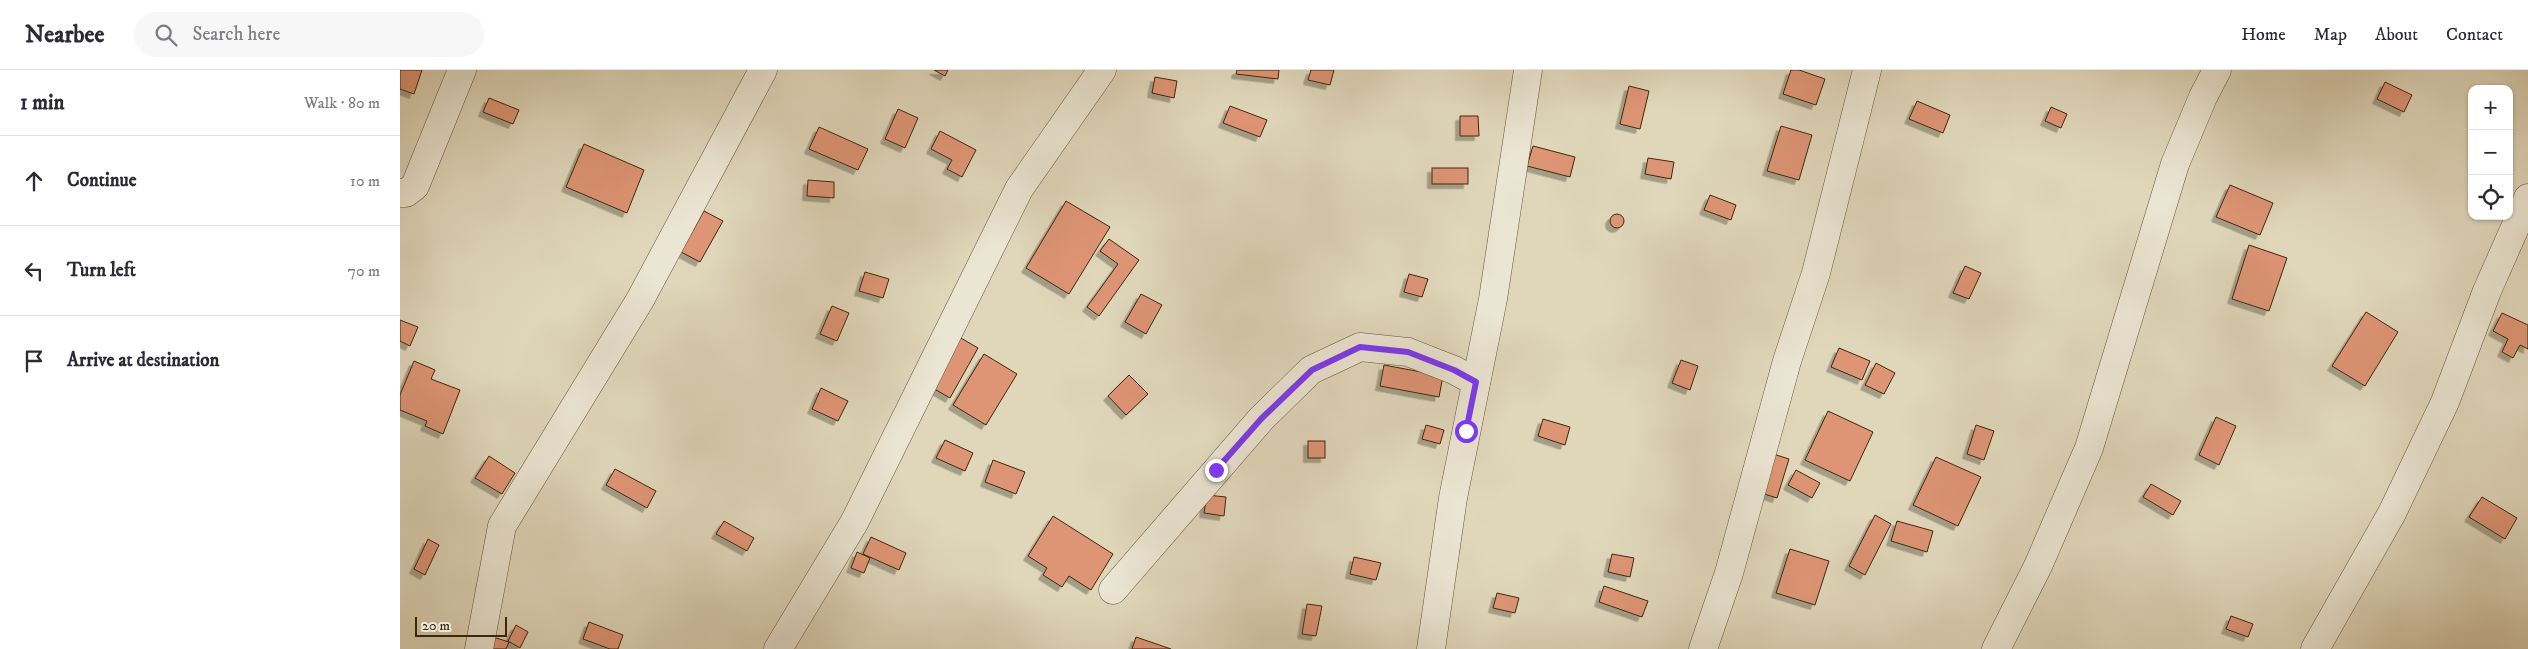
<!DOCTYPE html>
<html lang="en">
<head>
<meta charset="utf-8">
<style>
	:root { --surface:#fff; --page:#f7f7f7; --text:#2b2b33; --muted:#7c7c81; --line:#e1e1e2 }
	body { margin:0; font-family:"IM FELL DW Pica",serif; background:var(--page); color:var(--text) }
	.controls { position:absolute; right:15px; top:15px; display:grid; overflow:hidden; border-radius:10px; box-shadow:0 1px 4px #0004 }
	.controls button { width:45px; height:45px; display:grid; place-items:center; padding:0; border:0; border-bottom:1px solid var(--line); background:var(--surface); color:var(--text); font:25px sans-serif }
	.scale { position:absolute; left:15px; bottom:12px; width:92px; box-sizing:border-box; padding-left:5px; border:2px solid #3d280b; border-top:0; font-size:14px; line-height:18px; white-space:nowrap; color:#3d280b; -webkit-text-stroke:4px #ebe5d3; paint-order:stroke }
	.stop { position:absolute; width:15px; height:15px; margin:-11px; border:4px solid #7c3aed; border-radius:50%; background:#fff }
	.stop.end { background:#7c3aed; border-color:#fff; box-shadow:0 1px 5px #0008 }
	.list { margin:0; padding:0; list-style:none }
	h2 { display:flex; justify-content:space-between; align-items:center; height:65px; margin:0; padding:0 20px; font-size:21px }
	h2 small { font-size:16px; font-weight:400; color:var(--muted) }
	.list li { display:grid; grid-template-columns:32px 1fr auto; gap:15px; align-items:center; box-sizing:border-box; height:90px; padding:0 20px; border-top:1px solid var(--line) }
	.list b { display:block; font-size:19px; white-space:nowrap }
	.list em { font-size:16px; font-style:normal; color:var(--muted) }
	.icon { flex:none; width:28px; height:28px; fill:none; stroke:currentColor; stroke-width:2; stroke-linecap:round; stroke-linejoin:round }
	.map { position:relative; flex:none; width:2128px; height:579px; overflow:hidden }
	header { display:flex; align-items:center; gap:30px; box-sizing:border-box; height:70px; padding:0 25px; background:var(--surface); border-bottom:1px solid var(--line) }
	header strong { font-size:24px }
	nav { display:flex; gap:28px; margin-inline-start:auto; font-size:18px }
	.search { width:350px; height:45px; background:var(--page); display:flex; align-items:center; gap:12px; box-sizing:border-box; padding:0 18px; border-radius:28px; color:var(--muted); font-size:19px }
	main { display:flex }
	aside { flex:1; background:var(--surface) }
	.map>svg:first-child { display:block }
	.building { fill:#de9574; stroke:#3d280b; filter:url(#shadow) }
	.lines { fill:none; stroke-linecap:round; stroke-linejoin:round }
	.minor-casing { stroke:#665437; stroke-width:29 }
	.minor { stroke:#ebe5d3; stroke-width:28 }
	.route { stroke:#7c3aed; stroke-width:6 }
</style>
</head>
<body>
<header>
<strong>Nearbee</strong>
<div class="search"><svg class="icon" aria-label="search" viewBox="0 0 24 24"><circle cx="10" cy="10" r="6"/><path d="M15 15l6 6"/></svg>Search here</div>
<nav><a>Home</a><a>Map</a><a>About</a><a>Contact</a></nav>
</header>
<main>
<aside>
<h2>1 min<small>Walk · 80 m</small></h2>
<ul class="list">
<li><svg class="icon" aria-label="ahead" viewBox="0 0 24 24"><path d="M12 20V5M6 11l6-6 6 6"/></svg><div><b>Continue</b></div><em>10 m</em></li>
<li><svg class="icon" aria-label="left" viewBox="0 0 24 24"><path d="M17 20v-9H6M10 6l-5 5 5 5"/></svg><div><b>Turn left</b></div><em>70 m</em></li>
<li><svg class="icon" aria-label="arrive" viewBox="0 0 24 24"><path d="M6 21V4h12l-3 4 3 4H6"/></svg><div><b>Arrive at destination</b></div></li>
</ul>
</aside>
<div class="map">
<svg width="2128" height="579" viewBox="0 0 2128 579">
	<defs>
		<filter id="shadow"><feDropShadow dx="-4.5" dy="4.5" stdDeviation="0" flood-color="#0004"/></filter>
	</defs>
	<rect width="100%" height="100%" fill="#e0d7bb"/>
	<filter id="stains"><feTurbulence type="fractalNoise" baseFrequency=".004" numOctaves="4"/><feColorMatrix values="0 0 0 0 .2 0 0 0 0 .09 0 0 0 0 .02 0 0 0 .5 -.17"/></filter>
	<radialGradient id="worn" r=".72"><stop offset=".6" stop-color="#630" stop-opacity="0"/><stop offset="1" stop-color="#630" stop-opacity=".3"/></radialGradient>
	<!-- building -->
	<g class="building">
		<path d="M0,0H22L14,24L0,19Z"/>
		<path d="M534,0H548L545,6Z"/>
		<path d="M837,0H879L878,9L836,4Z"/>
		<path d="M911,0H934L930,15L908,10Z"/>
		<path d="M1391,0H1399L1425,9L1416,35L1383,24Z"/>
		<path d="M755,7L777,11L774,28L752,23Z"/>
		<path d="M1985,12L2012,25L2004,42L1977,29Z"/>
		<path d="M1229,16L1249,21L1240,59L1220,54Z"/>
		<path d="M89,28L119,40L113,54L83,42Z"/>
		<path d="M1517,31L1550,45L1543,63L1509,49Z"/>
		<path d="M830,36L867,50L860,67L823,53Z"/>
		<path d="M1651,37L1667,44L1661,58L1645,51Z"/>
		<path d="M498,39L518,48L505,78L485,69Z"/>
		<path d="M1060,46H1078L1079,66H1060Z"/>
		<path d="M1381,56L1412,65L1399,110L1367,101Z"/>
		<path d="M419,57L468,79L458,100L409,79Z"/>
		<path d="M540,61L576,80L562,107L547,99L552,90L531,79Z"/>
		<path d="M184,74L244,100L227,143L166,117Z"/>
		<path d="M1133,76L1175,87L1170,107L1127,96Z"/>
		<path d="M1248,88L1274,92L1271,109L1245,104Z"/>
		<rect x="1032" y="98" width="36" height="16"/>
		<path d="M408,110L434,112V128L407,126Z"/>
		<path d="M1830,115L1873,133L1860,165L1816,147Z"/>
		<path d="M1310,125L1336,135L1331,150L1304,140Z"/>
		<path d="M666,131L710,157L669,224L626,198Z"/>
		<path d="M304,141L323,151L300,192L281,182Z"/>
		<circle cx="1217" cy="151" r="7"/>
		<path d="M709,169L739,190L699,246L687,237L718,194L700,181Z"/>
		<path d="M1849,175L1887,188L1869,241L1832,229Z"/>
		<path d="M1565,196L1581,203L1569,229L1553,223Z"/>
		<path d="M465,202L489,209L483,228L459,221Z"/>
		<path d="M1009,204L1028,209L1022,227L1004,222Z"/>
		<path d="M741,224L762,235L746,264L725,252Z"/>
		<path d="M432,236L449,243L437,271L420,264Z"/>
		<path d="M1966,242L1998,262L1965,316L1932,296Z"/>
		<path d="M2102,243L2128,255V279L2120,275L2113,288L2102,282L2108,269L2093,261Z"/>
		<path d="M0,250L18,257L10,276L0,271Z"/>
		<path d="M559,267L578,278L550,328L531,317Z"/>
		<path d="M1439,278L1470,291L1462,310L1431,297Z"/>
		<path d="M584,284L617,304L586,355L553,335Z"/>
		<path d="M1281,290L1298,296L1290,320L1272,313Z"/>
		<path d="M14,291L35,300L31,309L60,320L43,364L25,356L27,351L0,340V325Z"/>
		<path d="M1476,293L1495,303L1484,324L1465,315Z"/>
		<path d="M984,295L1043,306L1039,327L980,316Z"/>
		<path d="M729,305L748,324L726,345L708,326Z"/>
		<path d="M421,318L448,331L438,351L412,339Z"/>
		<path d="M1428,341L1473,362L1450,411L1405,390Z"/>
		<path d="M1816,347L1836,356L1819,395L1799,385Z"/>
		<path d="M1143,349L1170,357L1165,375L1138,366Z"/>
		<path d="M1026,355L1044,360L1040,374L1022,369Z"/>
		<path d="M1576,355L1594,361L1584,390L1567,384Z"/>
		<path d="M545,370L573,383L565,401L536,388Z"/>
		<rect x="908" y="371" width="17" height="17"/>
		<path d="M1370,383L1389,389L1377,428L1358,422Z"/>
		<path d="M89,386L115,403L102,424L75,408Z"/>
		<path d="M1536,387L1581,407L1558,456L1513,435Z"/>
		<path d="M593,390L625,402L616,424L585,412Z"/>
		<path d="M215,399L256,421L247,438L206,415Z"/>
		<path d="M1396,400L1420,413L1412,428L1388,415Z"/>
		<path d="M1751,414L1781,431L1773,445L1743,427Z"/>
		<path d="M807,425L826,427L824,446L804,443Z"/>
		<path d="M2082,427L2117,448L2105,469L2069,447Z"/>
		<path d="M1475,445L1491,454L1465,505L1449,496Z"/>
		<path d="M653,446L713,484L691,520L669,506L662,517L643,505L647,498L628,486Z"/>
		<path d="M324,451L354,468L347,481L316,464Z"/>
		<path d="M1497,451L1533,461L1527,482L1491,471Z"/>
		<path d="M471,467L506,483L499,500L463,484Z"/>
		<path d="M28,469L39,475L25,505L14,499Z"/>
		<path d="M1390,479L1429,491L1415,535L1376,523Z"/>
		<path d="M457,482L470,488L464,503L451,498Z"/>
		<path d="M1212,484L1234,488L1230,507L1208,502Z"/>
		<path d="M954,487L981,493L976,510L950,504Z"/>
		<path d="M1204,516L1248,531L1242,547L1199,532Z"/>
		<path d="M1097,523L1119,528L1115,543L1093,538Z"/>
		<path d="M907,534L922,536L916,566L902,564Z"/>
		<path d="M1831,546L1853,554L1848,567L1826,559Z"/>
		<path d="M189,552L223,565L218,579H210L183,569Z"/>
		<path d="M116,555L128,562L120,578L108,571Z"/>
		<path d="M90,566L109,572L106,579H86Z"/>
		<path d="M736,567L771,579H732Z"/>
	</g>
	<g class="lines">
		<defs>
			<g id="minor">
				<path d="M0,123H6L15,116L62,0"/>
				<path d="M713,520L861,349L911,300L960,277L1008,282L1054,300L1076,312"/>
				<path d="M79,579L102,456L240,230L363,0"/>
				<path d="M378,579L455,451L619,119L702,0"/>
				<path d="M1031,579L1053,428L1093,229L1128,0"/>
				<path d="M1303,579L1329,503L1387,291L1416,203L1467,0"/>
				<path d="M1596,579L1638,496L1689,378L1775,94L1803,27L1817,0"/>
				<path d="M1915,579L1992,443L2045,332L2087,221L2128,128"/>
			</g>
		</defs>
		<!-- minor casing -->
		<use href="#minor" class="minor-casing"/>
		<!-- minor -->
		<use href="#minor" class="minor"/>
	</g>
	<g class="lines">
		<!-- route -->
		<path class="route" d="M816,400L861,349L912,300L960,277L1008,282L1054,300L1076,312L1066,361"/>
	</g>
	<rect width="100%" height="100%" filter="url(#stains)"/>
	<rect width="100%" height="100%" fill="url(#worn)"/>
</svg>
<div class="controls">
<button>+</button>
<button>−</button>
<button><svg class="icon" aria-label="locate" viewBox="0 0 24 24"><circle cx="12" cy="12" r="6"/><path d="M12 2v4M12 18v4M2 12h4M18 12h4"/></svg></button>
</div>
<div class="scale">20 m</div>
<div class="stop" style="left:1066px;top:361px"></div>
<div class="stop end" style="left:816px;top:400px"></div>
</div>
</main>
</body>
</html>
